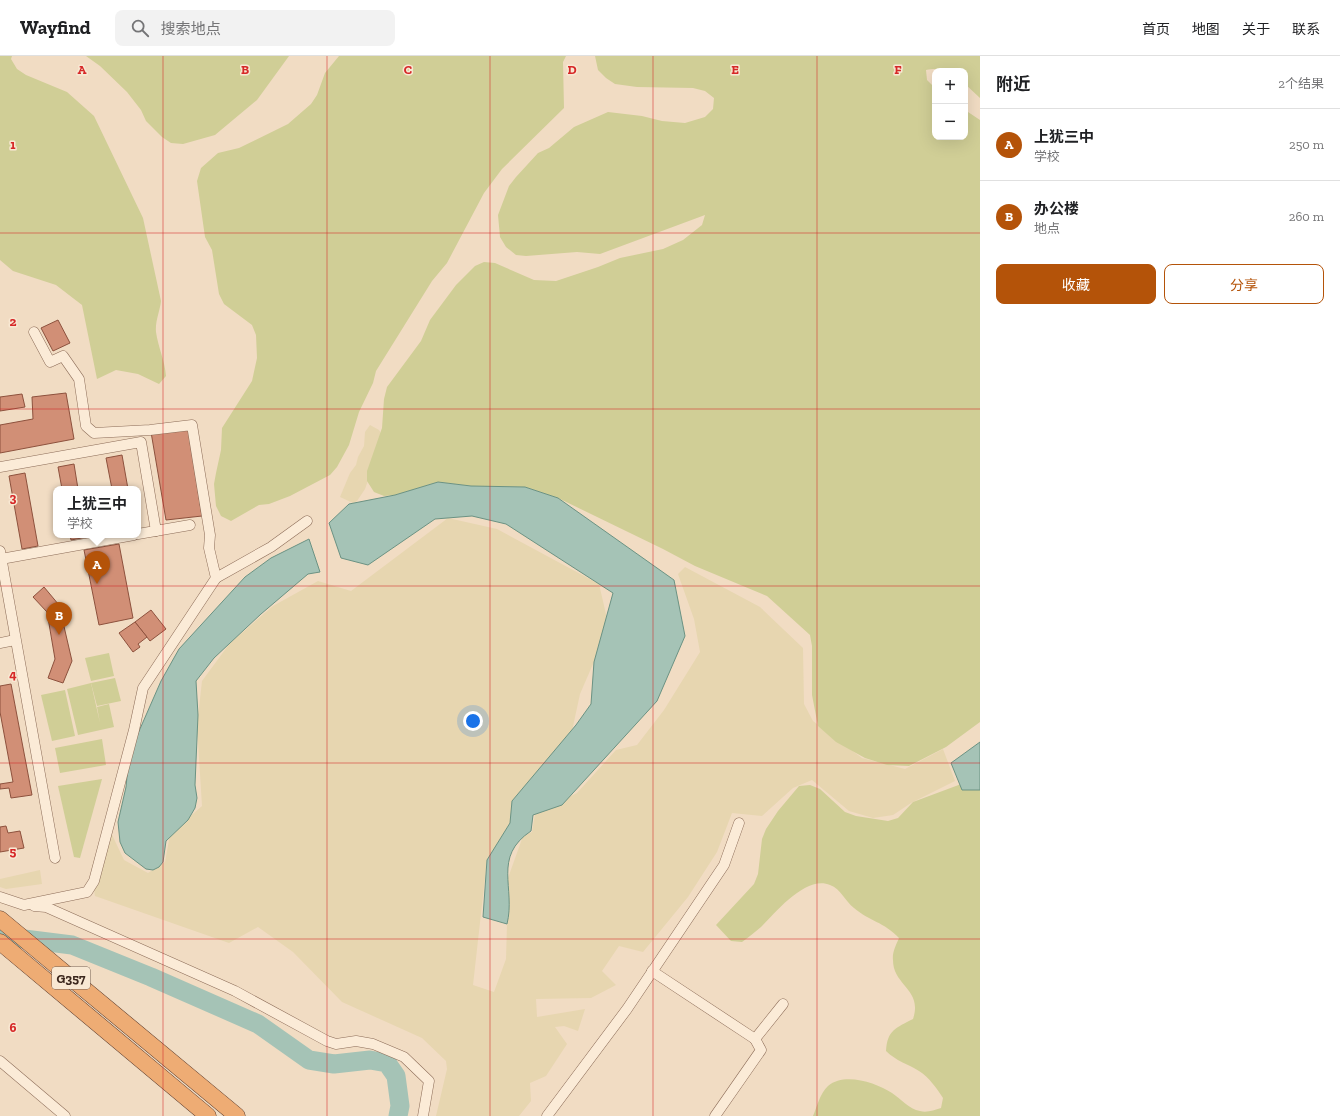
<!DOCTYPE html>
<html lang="zh">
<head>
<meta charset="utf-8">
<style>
	:root { --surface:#fff; --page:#f2f2f2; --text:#202124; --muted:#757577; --line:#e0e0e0; --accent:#b45309 }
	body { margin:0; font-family:"Zilla Slab","Noto Sans SC",serif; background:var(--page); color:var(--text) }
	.controls { position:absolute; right:12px; top:12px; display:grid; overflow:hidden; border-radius:8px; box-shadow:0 4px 16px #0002 }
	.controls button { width:36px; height:36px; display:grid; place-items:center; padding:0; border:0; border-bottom:1px solid var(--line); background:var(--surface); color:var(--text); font:20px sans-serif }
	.you { position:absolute; left:473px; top:665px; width:14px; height:14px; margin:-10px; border:3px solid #fff; border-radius:50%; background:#1a73e8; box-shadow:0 0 0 6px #1a73e833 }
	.badge { display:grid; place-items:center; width:26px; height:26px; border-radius:50%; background:var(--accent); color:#fff; font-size:13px; font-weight:700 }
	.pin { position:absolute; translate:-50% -33px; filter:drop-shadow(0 1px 2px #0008) }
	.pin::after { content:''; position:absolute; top:21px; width:14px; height:12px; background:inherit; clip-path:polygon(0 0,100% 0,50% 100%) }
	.popup { position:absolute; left:53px; top:430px; width:88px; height:52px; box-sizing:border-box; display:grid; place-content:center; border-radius:8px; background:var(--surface); filter:drop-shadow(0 1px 3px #0005); font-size:13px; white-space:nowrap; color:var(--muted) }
	.popup b { font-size:15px; color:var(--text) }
	.popup::after { content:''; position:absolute; left:50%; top:100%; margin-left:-8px; border:8px solid transparent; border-top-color:var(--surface) }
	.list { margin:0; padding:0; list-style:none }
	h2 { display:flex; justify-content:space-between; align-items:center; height:52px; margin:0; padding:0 16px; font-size:17px }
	h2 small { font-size:13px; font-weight:400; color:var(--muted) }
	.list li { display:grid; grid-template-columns:26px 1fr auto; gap:12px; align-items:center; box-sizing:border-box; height:72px; padding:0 16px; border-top:1px solid var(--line) }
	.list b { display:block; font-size:15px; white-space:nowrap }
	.list p { margin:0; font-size:13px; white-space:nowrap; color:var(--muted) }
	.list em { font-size:13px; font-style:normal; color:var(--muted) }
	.actions { display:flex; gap:8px; padding:12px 16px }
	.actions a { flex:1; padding:9px 0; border:1px solid var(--accent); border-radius:8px; text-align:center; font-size:14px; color:var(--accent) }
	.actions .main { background:var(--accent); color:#fff }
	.icon { flex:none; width:22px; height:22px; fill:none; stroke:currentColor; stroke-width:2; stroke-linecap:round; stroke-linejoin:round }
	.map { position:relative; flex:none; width:980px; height:1060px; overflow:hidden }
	header { display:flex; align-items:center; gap:24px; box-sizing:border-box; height:56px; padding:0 20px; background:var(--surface); border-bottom:1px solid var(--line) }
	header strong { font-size:19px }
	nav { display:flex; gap:22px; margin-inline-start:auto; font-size:14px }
	.search { width:280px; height:36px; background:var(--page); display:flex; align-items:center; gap:10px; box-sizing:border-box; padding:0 14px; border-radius:8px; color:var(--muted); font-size:15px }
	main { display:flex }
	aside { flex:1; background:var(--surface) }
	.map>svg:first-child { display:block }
	.farmland { fill:#e7d6b0 }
	.green { fill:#d0ce96 }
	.water { fill:#a5c3b6; stroke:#6b9283 }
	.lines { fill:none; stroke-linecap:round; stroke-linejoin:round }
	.river { stroke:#a5c3b6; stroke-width:19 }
	.building { fill:#d18f76; stroke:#8d513d }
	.minor-casing { stroke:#8c6c58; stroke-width:11 }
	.trunk-casing { stroke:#5a3b2d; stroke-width:17 }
	.minor { stroke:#fbebd7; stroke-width:10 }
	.trunk { stroke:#eeac74; stroke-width:16 }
	.grid { fill:none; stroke:#d62828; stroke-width:1; stroke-opacity:0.55 }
	.labels { text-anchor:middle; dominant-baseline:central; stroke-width:3; stroke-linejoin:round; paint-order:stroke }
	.shield { fill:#f8e8d3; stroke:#746154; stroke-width:1 }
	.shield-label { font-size:13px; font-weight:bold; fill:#3b271d }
	.grid-label { font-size:13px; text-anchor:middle; font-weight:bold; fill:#d62828; stroke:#f8e8d3; stroke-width:3; stroke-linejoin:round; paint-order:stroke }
</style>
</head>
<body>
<header>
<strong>Wayfind</strong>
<div class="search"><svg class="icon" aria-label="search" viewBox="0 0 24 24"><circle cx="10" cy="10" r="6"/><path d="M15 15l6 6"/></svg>搜索地点</div>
<nav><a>首页</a><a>地图</a><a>关于</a><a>联系</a></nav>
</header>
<main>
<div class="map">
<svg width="980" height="1060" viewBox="0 0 980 1060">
	<rect width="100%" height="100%" fill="#f1dcc3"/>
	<!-- farmland -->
	<g class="farmland">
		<path d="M370,369L379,374L382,379L378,396L365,433L357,445L353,447L340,441L350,417L356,409L358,401L364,390L365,376Z"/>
		<path d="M448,462L497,473L599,528L609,571L580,638L572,675L487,804L473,929L494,936L506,903L507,868L509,860L508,822L523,780L532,776L535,758L577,737L616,694L637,689L664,654L700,596L694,563L678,518L685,511L760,551L803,592L804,648L813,665L862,702L905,713L943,693L955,725L911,747L893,759L873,762L849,755L812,724L793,732L762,760L732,757L717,796L688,841L643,896L619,890L602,915L616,929L591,942L536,943L537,961L585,953L578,975L564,970L555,971L567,988L546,1020L530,1027L531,1045L519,1060H436L447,1013L446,1005L422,982L342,946L293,896L258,871L229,887L95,840L91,815L106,766L124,804L148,817L165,806L170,778L202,750L197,670L202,625L230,587L273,550L318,525L351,535Z"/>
		<path d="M40,814L42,828L6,833L0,831V823Z"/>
	</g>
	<!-- green -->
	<g class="green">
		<path d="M0,0H12L11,3L17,13L26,19L67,36L94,60L143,162L161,245C160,255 155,265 156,276C158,291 165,305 166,320L159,328L138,318L116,314L97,323L82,249L56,229L13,215L0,204Z"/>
		<path d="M86,0H289L257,44L215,79L183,88L171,87L162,81L146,65L141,54L127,36L100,10Z"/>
		<path d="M339,0H566L563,6L564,52L502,113L484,137L447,207L432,225L376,315L373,327L359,356L349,389L337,411L330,419L290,440L269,448L259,449L231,465L221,460L216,450L214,428L216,417L221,394L222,372L252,325L257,302L256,279L252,269L224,248L219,238L212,194L205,181L197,125L201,112L218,97L239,92L288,68L311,48L317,39L325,17Z"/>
		<path d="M595,0H980V42L965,28V15C952,15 938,11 926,14L927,24L935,32V81H965V54L980,64V666L946,691L909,710L887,709L865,702L836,686L818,670L812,639V590L810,579L767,540L695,510L663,493L558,442L525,431L471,430L438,426L395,439L384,440L374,436L367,425V415L382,372L384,343L387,331L421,285L430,264L456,229L475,210L484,206L495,207L534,224L556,225L598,211L620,202L663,193L683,184L702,169L705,159L600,198L577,196L526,200L516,199L506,191L500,181L498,159L509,130L516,121L538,97L549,92L574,71L608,56L642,60L662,65L685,67L705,61L713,53L714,42L705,35L693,32L637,31L615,28L606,22L598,14Z"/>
		<path d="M109,597L114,620L91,625L85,602Z"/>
		<path d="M115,622L121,645L97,650L91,627Z"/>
		<path d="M91,627L100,667L97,651L109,648L114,671L78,679L67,633Z"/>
		<path d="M65,634L75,680L52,685L41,639Z"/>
		<path d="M102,683L106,709L60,717L55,692Z"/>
		<path d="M980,721V1060H813C817,1051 820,1037 828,1030C845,1016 876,1027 892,1037C901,1043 909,1053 920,1055C927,1057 934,1054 941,1052L943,1042C937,1033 929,1021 919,1015C908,1008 896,1005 886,995C887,974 896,972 913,963C923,933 893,930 893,904C892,897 896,889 899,882C884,866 869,865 854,852C845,845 841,833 830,829C806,819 776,856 761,871C755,876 749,881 742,886L731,885L716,869L754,828L758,818L762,783L766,773L778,755L799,730L810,729L820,733L845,756L856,760L888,765L898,762L913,746Z"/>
		<path d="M102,723L80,802L74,801L58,730Z"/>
	</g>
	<!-- water -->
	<g class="water">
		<path d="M438,426L471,430L525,431L558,442L674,524L685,580L657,645L562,749L533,759L531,775C492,801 516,832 507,868L483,861L487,804L510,767L512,745L576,669L591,648L594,606L613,537L506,468L472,460L435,463L368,509L341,502L329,467L349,448L395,439Z"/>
		<path d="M309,483L320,516L308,518L261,558L214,602L196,625L198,659L195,729L197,742L195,752L188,764L166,785L163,806L159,811L153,814L146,813L125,797L120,786L118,766L126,731L128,710L136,682L161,625L179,593L245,521L271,502Z"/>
		<path d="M980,686V734H962L951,707Z"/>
	</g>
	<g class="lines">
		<!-- river -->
		<path class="river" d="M0,880L72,889L151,921L258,968L309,1004L334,1008L370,1004L387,1007L396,1020L400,1050L398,1060"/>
	</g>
	<!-- building -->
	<g class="building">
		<path d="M58,264L70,287L53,295L41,272Z"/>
		<path d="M66,337L74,383L0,397V369L33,363L32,341Z"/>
		<path d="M22,338L25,351L0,355V341Z"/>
		<path d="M188,372L202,460L166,464L151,376Z"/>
		<path d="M122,399L128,433H112L106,402Z"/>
		<path d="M74,408L78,433H62L58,411Z"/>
		<path d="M25,417L38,490L22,493L9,420Z"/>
		<path d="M70,479H87V481L71,484Z"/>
		<path d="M119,488L133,562L99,569L84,494Z"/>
		<path d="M44,531L59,549L72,605L63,627L48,622L55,603L47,556L33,541Z"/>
		<path d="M151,554L166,573L150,585L135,566Z"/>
		<path d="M135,566L147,581L138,588L140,591L133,596L119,577Z"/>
		<path d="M11,628L32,739L11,742L9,732L0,733V728L13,726L0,656V630Z"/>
		<path d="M6,770L8,777L20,775L24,792L0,796V771Z"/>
	</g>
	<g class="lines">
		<defs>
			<g id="minor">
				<path d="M0,411L141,386L156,475"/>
				<path d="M138,478L190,469"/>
				<path d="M0,495L55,802"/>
				<path d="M1,503L134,479"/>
				<path d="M216,522L271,491L307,465"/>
				<path d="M0,587L15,584"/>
				<path d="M0,841L24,849L87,836L94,825L134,674L143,632L216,522L209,492L210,479L192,369L150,374L94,377L86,370L79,323L63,300L50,306L34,276"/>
				<path d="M34,850L46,851L235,935L327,985L336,988L356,985L373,988L404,1001L429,1025L423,1060"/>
				<path d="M652,915L755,983"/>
				<path d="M0,1005L65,1060"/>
				<path d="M547,1060L627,953L724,809L739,767"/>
				<path d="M715,1060L761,994L755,983L783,948"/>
			</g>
			<g id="trunk">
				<path d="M0,863L237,1060"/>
				<path d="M0,886L208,1060"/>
			</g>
		</defs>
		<!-- minor casing -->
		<use href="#minor" class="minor-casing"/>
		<!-- trunk casing -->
		<use href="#trunk" class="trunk-casing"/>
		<!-- minor -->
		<use href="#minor" class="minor"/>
		<!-- trunk -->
		<use href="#trunk" class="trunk"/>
	</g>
	<!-- grid -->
	<path class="grid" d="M163,0V1060M327,0V1060M490,0V1060M653,0V1060M817,0V1060M0,177H980M0,353H980M0,530H980M0,707H980M0,883H980"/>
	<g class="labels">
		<!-- shield labels -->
		<rect class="shield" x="52" y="911" width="38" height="22" rx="3"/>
		<g class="shield-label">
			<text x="71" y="922">G357</text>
		</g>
	</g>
	<g class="grid-label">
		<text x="82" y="18">A</text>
		<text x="245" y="18">B</text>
		<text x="408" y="18">C</text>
		<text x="572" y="18">D</text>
		<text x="735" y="18">E</text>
		<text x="898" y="18">F</text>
		<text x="13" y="93">1</text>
		<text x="13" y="270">2</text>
		<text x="13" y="446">3</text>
		<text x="13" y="623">4</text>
		<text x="13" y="800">5</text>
		<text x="13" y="976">6</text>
	</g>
</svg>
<div class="controls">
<button>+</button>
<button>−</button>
</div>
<div class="you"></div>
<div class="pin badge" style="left:97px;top:528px">A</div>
<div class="popup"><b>上犹三中</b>学校</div>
<div class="pin badge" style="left:59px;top:579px">B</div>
</div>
<aside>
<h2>附近<small>2个结果</small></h2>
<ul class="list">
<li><span class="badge">A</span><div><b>上犹三中</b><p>学校</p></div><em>250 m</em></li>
<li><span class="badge">B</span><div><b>办公楼</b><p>地点</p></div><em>260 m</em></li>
</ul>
<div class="actions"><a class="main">收藏</a><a>分享</a></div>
</aside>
</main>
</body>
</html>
